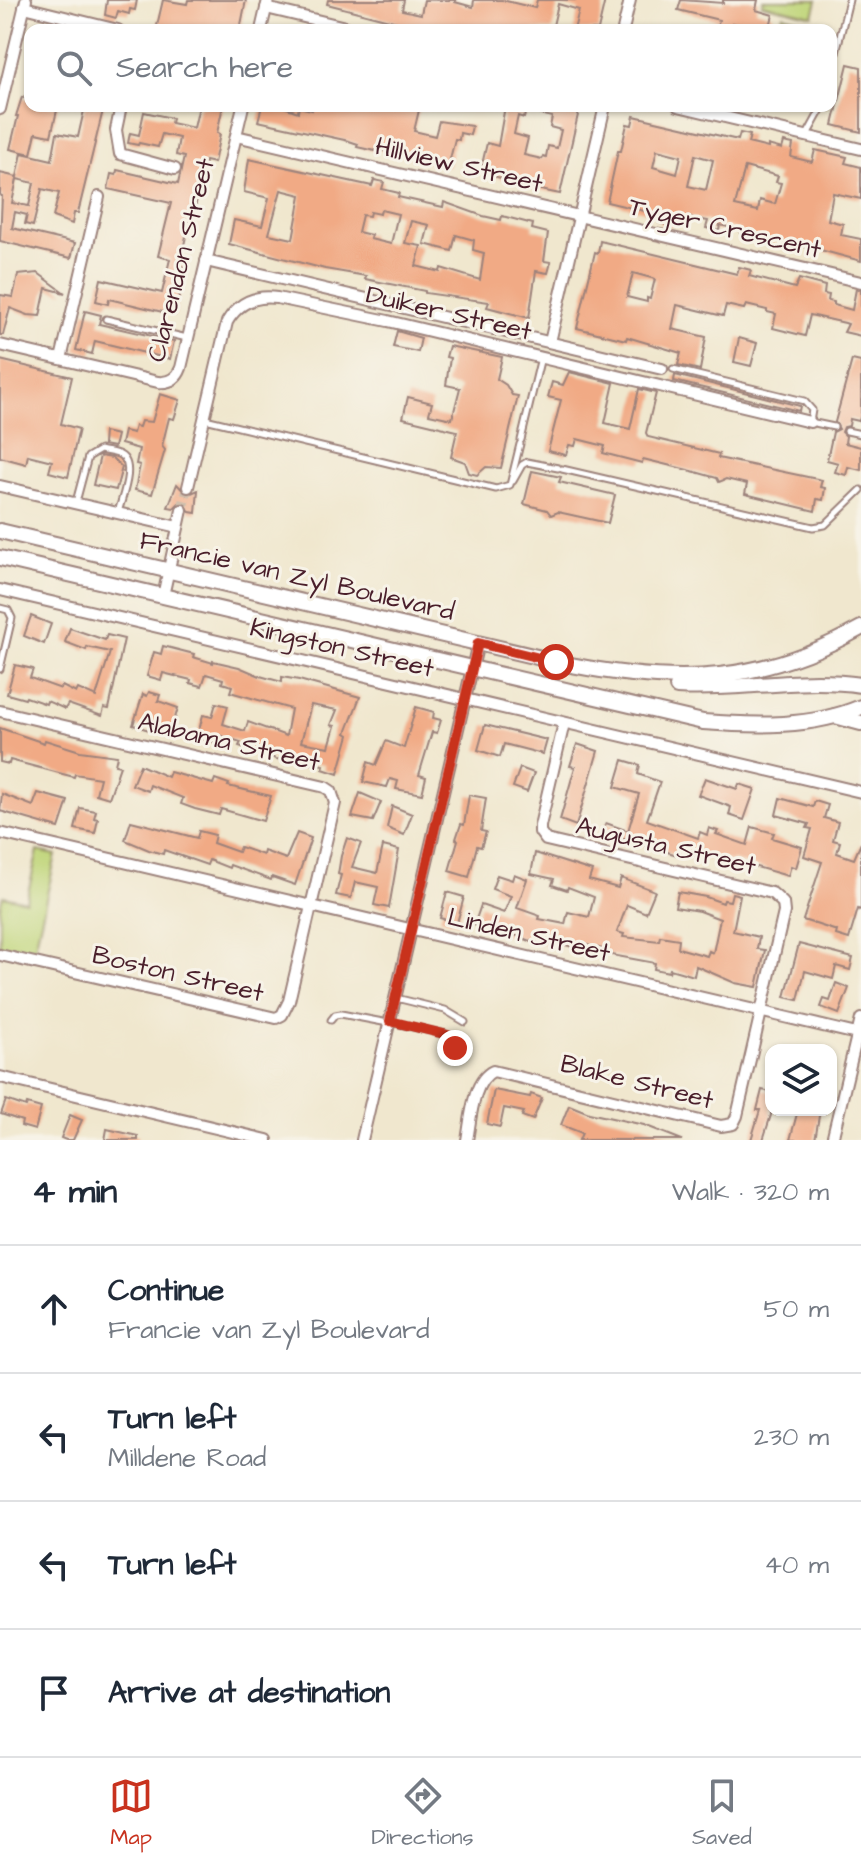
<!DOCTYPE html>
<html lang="en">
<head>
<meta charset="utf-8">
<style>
	:root { --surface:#fff; --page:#f2f2f3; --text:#1f2937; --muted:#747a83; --line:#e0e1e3; --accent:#c8321e }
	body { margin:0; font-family:"Architects Daughter",sans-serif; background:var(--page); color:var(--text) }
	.controls { position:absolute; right:24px; bottom:24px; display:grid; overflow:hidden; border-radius:16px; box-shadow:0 2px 6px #0004 }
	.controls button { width:72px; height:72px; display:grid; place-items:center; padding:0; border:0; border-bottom:2px solid var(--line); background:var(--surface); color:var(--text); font:40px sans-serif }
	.stop { position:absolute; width:24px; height:24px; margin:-18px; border:6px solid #c8321e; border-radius:50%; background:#fff }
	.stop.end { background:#c8321e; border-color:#fff; box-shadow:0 2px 8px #0008 }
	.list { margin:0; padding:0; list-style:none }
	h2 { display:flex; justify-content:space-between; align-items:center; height:104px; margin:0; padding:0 32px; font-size:34px }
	h2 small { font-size:26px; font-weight:400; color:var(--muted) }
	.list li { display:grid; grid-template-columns:52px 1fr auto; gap:24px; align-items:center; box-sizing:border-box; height:128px; padding:0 32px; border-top:2px solid var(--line) }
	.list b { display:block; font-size:30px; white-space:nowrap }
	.list p { margin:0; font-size:26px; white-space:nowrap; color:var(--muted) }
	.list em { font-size:26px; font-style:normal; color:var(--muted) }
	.icon { flex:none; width:44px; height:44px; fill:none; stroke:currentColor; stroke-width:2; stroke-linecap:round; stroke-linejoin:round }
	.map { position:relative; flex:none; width:861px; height:1140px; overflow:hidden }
	.search { position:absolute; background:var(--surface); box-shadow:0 2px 6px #0004; left:24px; right:24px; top:24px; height:88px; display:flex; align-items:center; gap:20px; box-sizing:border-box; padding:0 28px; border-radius:16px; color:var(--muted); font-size:30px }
	.sheet { height:616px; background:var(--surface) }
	nav { display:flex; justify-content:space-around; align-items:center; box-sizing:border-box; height:112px; border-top:2px solid var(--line); background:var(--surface); font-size:22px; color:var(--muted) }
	nav a { display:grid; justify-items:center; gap:4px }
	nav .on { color:var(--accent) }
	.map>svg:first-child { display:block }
	.green { fill:#c0d579; stroke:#857a52; stroke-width:2 }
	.building { fill:#f1aa85; fill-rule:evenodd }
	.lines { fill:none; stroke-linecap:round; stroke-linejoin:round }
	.minor-tunnel { stroke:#cfbfad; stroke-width:10; stroke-dasharray:10 5; stroke-linecap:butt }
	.service-casing { stroke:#9d837c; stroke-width:9 }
	.minor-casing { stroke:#9d837c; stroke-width:14 }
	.secondary-casing { stroke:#9d837c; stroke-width:18 }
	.service { stroke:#fff; stroke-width:5 }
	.minor { stroke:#fff; stroke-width:10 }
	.secondary { stroke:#fff; stroke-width:14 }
	.route { stroke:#c8321e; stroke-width:10 }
	.labels { text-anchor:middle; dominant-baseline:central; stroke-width:6; stroke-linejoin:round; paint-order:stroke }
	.street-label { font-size:26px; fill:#4a1f2b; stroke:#f7f3e8 }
</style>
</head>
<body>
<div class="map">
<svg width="861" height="1140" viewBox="0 0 861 1140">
	<rect width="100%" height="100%" fill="#f7f3e8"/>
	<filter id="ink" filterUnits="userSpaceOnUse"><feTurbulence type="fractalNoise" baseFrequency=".0125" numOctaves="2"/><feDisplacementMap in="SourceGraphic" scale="16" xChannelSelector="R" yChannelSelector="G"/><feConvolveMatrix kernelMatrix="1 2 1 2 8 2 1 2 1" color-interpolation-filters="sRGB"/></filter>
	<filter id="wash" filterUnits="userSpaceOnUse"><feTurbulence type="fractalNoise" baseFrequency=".006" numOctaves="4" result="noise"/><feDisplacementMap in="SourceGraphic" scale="32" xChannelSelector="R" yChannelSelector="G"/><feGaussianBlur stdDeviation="1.8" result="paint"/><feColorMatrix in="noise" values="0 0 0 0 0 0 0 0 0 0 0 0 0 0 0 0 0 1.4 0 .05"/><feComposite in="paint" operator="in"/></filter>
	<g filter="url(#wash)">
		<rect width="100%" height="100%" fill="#f0e7ce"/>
		<!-- green -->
		<g class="green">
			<path d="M763,0H817L813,16L762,4Z"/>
			<path d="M783,15L808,21L806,30H779Z"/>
			<path d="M38,851L56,855L33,956L0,948V907L3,896L26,901Z"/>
		</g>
		<g id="blocks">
			<!-- building -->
			<g class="building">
				<path d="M107,0H137L135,10L130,9L129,14L118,11L116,18L105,15Z"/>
				<path d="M163,0L187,4L188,0H246L240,30H156Z"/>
				<path d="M328,0H404L402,10L421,14L424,0H456L455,2L473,7L474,0H502L535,8L537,0H605L598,30H574L579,10L558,4L552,30H431L407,24L405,30H402L395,28L397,22L327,4Z"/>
				<path d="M681,0L723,3V0H758L756,10L773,15L769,30L732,23L730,30H716L719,20L678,10Z"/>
				<path d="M848,64L861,67V132L833,125Z"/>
				<path d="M22,97L30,100V106H58L51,136L36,133L31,154L10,149L18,116H16Z"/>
				<path d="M85,106H104L78,213H74L72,224L53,217L59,193L42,189L33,226L25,224L27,215L15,212L12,228L75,243L71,258L0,241L2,196L0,195V173L17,177L22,153L52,160L57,133L78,137ZM17,179L34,183L29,206L12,203Z"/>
				<path d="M199,106H223L217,133L220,134L214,163L205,161L195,208L193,207L179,266L186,267L175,315L109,299L108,304L96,301L101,279L162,293L170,259L158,256L171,203L108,189L111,174L116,175L117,170L178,184L184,157L176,155L179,138L162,134L158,147L139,143L138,145L128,143L130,133L139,135L144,112L172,118L171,123L194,128Z"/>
				<path d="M262,106H281L298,112L299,107L312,110L313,106L356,109V106H420L414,131L435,136L439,121L472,126L470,135L460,133L459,140L455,139L448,167L376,149L375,151L357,147L358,144L349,141L258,121Z"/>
				<path d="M505,106H580L560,194L522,186L523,184L486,174V170L481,169L487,143L498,146ZM526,111L552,117L550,127L561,130L557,148L548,146L546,157L543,156L542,159L524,155L528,138L514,134L518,116L524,118Z"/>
				<path d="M634,116L738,140L740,133L750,135L748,143L768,148V145L782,149L784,142L793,144L791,157L812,162L815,150L847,157L845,163L861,167V199L833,193L828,220L843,224L841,235L861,239V261L813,248L773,241L772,245L761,242L762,238L740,233V230L720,225L719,231L706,228L708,221L687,217L686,221L674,218L672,226L659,223L661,215L607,202L618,151H621L627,124L632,125ZM657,150L681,156L677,174L653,167ZM695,155L713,160L706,190L688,186ZM745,167L778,176L776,182L781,183L775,204L760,200L758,211L735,206Z"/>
				<path d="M249,159L372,186L374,180L384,182L382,189L399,193L398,197L443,207L444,202L483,216L501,220L502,216L533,224L532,229L548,233L544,261L551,262L548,273L536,271L529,318L487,307L489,302L425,293V291L365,279L366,276L325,269L229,244L234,220L262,226L269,198L244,192ZM281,190L301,195L293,239L269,234ZM381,210L398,214L391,244L370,239L371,235L358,232L362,215L369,216L370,212L380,214ZM411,221L429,225L424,244L452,251L456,235L474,240L473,250L484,253L480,280L441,268L440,272L416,266L421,246L405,243Z"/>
				<path d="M600,241L737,274L739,267L751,270L749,276L795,288L799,279L825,286L824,294L829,295L828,301L834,302V305L852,310L856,289L861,290V336L844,332L848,324L845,323L810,315L805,336L773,328L776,314L767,312V310L746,305L744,309L726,305L723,316L677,305L672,329L706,337L700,370L678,365L681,353L627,337L626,340L577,328L595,252L598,253ZM633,273L655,279L650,299L647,298V302L627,297Z"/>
				<path d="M38,273L65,293L46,288L40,316L28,315L10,308L3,335H0V295L13,297L18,275Z"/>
				<path d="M85,311L101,315L99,324L174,341L170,359L95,341L92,354L76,350Z"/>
				<path d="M397,331L421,338L418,352L393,347Z"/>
				<path d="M739,338L757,343L751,366L734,362Z"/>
				<path d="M449,346L502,357L497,379L506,385L512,395L518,396L501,468L486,467L477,475L469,473L465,462L451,457L457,431L403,418L408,397L432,403L429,414L452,419L460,388L446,385L450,358L446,357Z"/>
				<path d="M0,360L72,377L61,424L79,429L68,477L49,472L52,461L28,455L26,464L0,457Z"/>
				<path d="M852,360L861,362V414L859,421L850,419L849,426L844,427L842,432L846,436L845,443L861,447V470L848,467L846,475L835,472L838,463L827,460L833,432L839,429L835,422Z"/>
				<path d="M569,372L614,383L605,423L630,429L639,389L656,393L646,433L648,437L719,454L718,458L822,480L820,487L825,488L823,500L817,499L815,511L745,494L747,484L726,479L719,482L717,478L692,471L643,459L642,463L603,453L605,446L577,439L575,446L569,445L566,455L548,451L561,400L548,397L552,382L563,385Z"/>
				<path d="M675,375L800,406L799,411L674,381Z"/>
				<path d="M160,394L180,400L174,419L169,418L162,446L165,450L152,494L135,490L140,465L136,464L139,449L121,444L124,431L133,433L135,426L139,427L141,421L152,422Z"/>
				<path d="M104,432L117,435L114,447L103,445Z"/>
				<path d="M100,456L112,458L122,467L116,490L93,485Z"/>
				<path d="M532,471L561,477L559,482L615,495L608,523L558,512L551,515L547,510L524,504Z"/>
				<path d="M177,484L187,495L198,490L196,513L190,512L184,502L179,503L174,508L168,507Z"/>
				<path d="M31,616L51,624L44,644L24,636Z"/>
				<path d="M70,628L105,640L107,635L124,639L109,709L104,708L102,716L68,704L65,709L47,701L46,704L26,697L25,699L7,694L15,665L33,669L30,678L61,689L62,686L76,693L78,689L96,697L110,652L87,647L86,650L65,642Z"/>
				<path d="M163,646L194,654L193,657L213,663V661L239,667L260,676L282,682V677L299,680L360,697L346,733L349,735L338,774L323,769L324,765L276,759L239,746L241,742L215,734L213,742L197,738L203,715L212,717L216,703L228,706L223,724L245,731L248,722L286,736L291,709L230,692L232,686L222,683L223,679L206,674L202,686L190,683L191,680L163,673L161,680L147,676L154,652L161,654ZM311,705L337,710L331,725L335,726L329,747L301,742Z"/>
				<path d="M149,692L160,695L158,701L178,708L171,732L151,725L149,730L133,725L143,694L147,696Z"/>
				<path d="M416,707L434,712L433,718L441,720L437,733L432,732L419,775L426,777L422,794L396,789L398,781L390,779L387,787L363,782L368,762L376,765L386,741L404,748Z"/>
				<path d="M485,725L547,740L543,754L504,744L500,757L478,750Z"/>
				<path d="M0,728L44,743L45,740L80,751L117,756L115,765L120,766L109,798L96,794L100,778L75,774L74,777L10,760L9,764L0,762Z"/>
				<path d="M577,744L598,751L576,826L560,820L575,767L570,766Z"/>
				<path d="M623,760L640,765L638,774L660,782L647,820L698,838L700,832L707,835L709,828L718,831L716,834L747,845L752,827L774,833L772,838L802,847L796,868L791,866L788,876L732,860V862L709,854L707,860L686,853L684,857L624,839L622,846L600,837L606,823L628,831L639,794L615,787Z"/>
				<path d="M140,765L168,777L170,772L213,784L215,779L229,784L228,786L271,796L263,821L221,809L219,815L195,809L181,804L183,798L150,785L148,791L132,785Z"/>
				<path d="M520,768L534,773L527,792L513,787Z"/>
				<path d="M705,778L737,789L739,784L755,789L744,820L729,815L731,807L698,795Z"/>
				<path d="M38,793L68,801L59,828L0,811L2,794L33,806Z"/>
				<path d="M360,793L381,802L373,821L352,817Z"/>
				<path d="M469,795L486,798L481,831L486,832L481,847L477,846L469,877L449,871L458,840L456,839L461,824L464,825Z"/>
				<path d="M780,798L813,807L815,801L828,805L824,818L838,822L833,840L840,842L837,853L854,859L861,843V910L858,909L849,939L836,935L837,931L803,920L822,862L804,856L812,829L807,828L809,824L776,815Z"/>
				<path d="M392,806L412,814L404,835L387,828Z"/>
				<path d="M80,808L96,811L94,818L98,819L95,833L75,829Z"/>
				<path d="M131,821L197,838L199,831L215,835L213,843L238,852L240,847L263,855L264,851L286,859L297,833L311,838L295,885L272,877L271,880L230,865L229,868L209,860L207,865L164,850L163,854L149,850L125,840Z"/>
				<path d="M347,838L361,843L352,867L377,873L383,846L399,850L389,908L374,905L378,887L355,882L351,898L336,895L341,875L338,874L341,856Z"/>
				<path d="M535,853L592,871L589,880L618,888L621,878L655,891L646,913L627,905L617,932L624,934L623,937L659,941L660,936L679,939L678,948L707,956L709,951L713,953L720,919L699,911L675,907L678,892L706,897L723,903L724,900L730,901L732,893L740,895L733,931L759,937L757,949L765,950L757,987L735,983L696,966L694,976L670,969L669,972L654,969L655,963L601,953L602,949L575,942L573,947L554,942V945L530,941L512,934L511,936L474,925L481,905L504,913L511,896L492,889L497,875L512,880L514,874L527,879L517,908L540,916L539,919L565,924L568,912L589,917L594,897L568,887L567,890L552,885L554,879L531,874Z"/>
				<path d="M447,892L464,897L457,923L440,918Z"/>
				<path d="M799,944L853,958L850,970L836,966L833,979L805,971L798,1000L785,997Z"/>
				<path d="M836,983L849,988L839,1014L821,1007L824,999L830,1001Z"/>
				<path d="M494,1090L530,1097L531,1094L542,1098L533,1120L522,1116L524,1112L504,1108L500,1127L487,1124Z"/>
				<path d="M762,1090L771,1092V1115L763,1140H751L760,1110H757Z"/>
				<path d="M6,1100L26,1107L27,1104L41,1108L35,1130L21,1126L22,1121L1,1114Z"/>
				<path d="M569,1105L589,1113L644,1125L682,1140H579L582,1133L561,1125Z"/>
				<path d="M798,1110H820L815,1140H790Z"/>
				<path d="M70,1115L82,1120L73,1140H66L61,1138Z"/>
				<path d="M107,1129L138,1136V1140H105Z"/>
			</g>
		</g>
	</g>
	<g filter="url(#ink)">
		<use href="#blocks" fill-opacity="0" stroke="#9d837c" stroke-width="2"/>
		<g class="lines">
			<!-- minor-tunnel -->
			<path class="minor-tunnel" d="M182,510L188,487"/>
			<defs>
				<g id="service">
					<path d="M831,73L849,0"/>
					<path d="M807,135L823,106"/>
					<path d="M106,319L187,338"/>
					<path d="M673,369L804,401L812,410L810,422L834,427"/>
					<path d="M205,419L496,489L510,485L520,444"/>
					<path d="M847,431L861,434"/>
					<path d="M521,440L541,357"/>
					<path d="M562,469L813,527L825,525L861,490"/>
					<path d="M513,481L522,465L527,462L558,468"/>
					<path d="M76,502L88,457L100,450C106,452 115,452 120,455C137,464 121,499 118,513"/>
					<path d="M0,608L8,610L12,618L0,669"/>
					<path d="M396,998L445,1010L465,1022"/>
					<path d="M331,1020L335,1015L341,1014L388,1023"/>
					<path d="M391,1022L445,1034L455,1042V1048"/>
				</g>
				<g id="minor">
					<path d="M24,7L118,30"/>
					<path d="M266,8L358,30"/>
					<path d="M261,30L268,0"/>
					<path d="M623,30L630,0"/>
					<path d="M121,106L116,130L120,154L175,169"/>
					<path d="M678,106L861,149"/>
					<path d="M0,109L26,0"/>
					<path d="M236,136L861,282"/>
					<path d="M206,261L662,369"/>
					<path d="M550,342L605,106"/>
					<path d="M0,345L158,382C169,383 177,379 181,368L243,106"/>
					<path d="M61,359L99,197"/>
					<path d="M0,486L178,527"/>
					<path d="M188,487L227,322C238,303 255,295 277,298L388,321L810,422"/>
					<path d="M0,590L861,792"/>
					<path d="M163,596L182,510"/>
					<path d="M0,711L325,787L331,791L335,803L289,1001L282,1015L276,1018L0,955"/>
					<path d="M0,833L861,1035"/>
					<path d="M0,1077L267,1140"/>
					<path d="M362,1140L478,643"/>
					<path d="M467,1140C471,1120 472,1081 493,1071L721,1126L733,1124L737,1116L784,912L783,903L772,893L546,840L540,832V826L564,723"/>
					<path d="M832,1140L861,1019"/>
				</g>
				<g id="secondary">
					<path d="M0,531L571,665C680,686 762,683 861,628"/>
					<path d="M0,558L703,722C755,726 812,728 861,707"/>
					<path d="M677,687C738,691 800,676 861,685"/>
					<path d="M835,716L861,723"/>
				</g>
			</defs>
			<!-- service casing -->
			<use href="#service" class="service-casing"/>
			<!-- minor casing -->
			<use href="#minor" class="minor-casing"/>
			<!-- secondary casing -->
			<use href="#secondary" class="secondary-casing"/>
			<!-- service -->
			<use href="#service" class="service"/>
			<!-- minor -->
			<use href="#minor" class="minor"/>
			<!-- secondary -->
			<use href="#secondary" class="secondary"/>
		</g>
	</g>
	<g class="lines" filter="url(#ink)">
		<!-- route -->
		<path class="route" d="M455,1048V1042L448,1035L390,1021L478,643L556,662"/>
	</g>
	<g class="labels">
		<!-- street labels -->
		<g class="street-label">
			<text transform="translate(459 165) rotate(13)">Hillview Street</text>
			<text transform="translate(725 228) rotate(13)">Tyger Crescent</text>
			<text transform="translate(181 260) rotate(-76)">Clarendon Street</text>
			<text transform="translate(449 313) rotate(13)">Duiker Street</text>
			<text transform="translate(297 576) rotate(13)">Francie van Zyl Boulevard</text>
			<text transform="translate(342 648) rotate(13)">Kingston Street</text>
			<text transform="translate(229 742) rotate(13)">Alabama Street</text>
			<text transform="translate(666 846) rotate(13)">Augusta Street</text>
			<text transform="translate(529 935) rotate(13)">Linden Street</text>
			<text transform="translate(178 974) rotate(13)">Boston Street</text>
			<text transform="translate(637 1082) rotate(14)">Blake Street</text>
		</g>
	</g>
</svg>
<div class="controls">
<button><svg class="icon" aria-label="layers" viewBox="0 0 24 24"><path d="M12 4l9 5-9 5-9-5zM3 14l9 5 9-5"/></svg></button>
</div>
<div class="stop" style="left:556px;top:662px"></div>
<div class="stop end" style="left:455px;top:1048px"></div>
<div class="search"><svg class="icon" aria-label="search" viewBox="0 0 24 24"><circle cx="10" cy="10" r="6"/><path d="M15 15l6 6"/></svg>Search here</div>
</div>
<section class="sheet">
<h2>4 min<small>Walk · 320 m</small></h2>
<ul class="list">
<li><svg class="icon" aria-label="ahead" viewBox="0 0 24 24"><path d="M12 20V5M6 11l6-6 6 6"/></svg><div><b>Continue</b><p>Francie van Zyl Boulevard</p></div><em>50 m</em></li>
<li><svg class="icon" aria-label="left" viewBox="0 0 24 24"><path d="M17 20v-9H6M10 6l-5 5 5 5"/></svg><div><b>Turn left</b><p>Milldene Road</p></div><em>230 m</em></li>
<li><svg class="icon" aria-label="left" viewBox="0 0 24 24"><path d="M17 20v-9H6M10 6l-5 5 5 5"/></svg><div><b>Turn left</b></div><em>40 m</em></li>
<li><svg class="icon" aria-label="arrive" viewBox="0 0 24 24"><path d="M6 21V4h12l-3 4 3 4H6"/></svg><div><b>Arrive at destination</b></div></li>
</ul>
</section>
<nav>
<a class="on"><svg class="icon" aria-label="map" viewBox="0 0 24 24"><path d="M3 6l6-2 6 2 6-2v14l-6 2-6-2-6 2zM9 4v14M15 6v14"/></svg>Map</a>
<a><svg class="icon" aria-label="directions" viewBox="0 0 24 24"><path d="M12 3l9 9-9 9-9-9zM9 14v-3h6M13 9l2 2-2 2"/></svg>Directions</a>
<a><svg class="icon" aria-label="saved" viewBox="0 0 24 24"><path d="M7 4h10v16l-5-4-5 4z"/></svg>Saved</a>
</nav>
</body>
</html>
